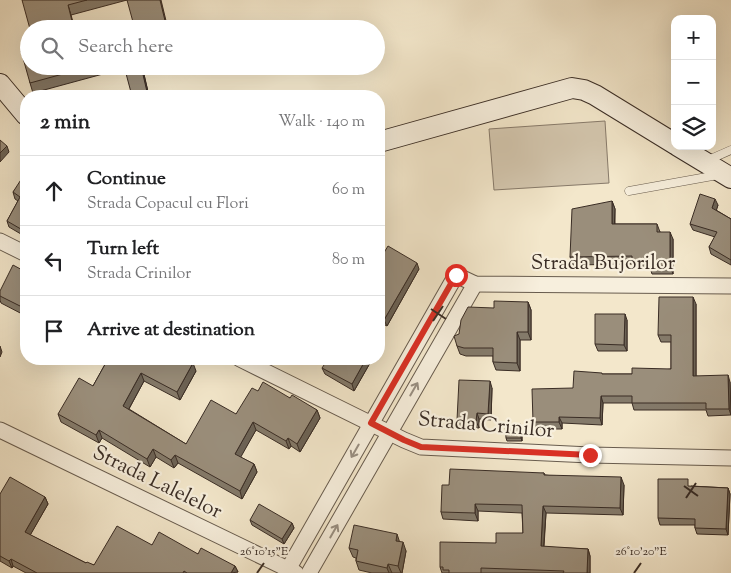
<!DOCTYPE html>
<html lang="en">
<head>
<meta charset="utf-8">
<style>
	:root { --surface:#fff; --page:#f2f2f2; --text:#202124; --muted:#757577; --line:#e0e0e0 }
	body { margin:0; font-family:"Sorts Mill Goudy",serif; background:var(--page); color:var(--text) }
	.controls { position:absolute; right:15px; top:15px; display:grid; overflow:hidden; border-radius:10px; box-shadow:0 5px 20px #0002 }
	.controls button { width:45px; height:45px; display:grid; place-items:center; padding:0; border:0; border-bottom:1px solid var(--line); background:var(--surface); color:var(--text); font:25px sans-serif }
	.stop { position:absolute; width:15px; height:15px; margin:-11px; border:4px solid #d93025; border-radius:50%; background:#fff }
	.stop.end { background:#d93025; border-color:#fff; box-shadow:0 1px 5px #0008 }
	.list { margin:0; padding:0; list-style:none }
	h2 { display:flex; justify-content:space-between; align-items:center; height:65px; margin:0; padding:0 20px; font-size:21px }
	h2 small { font-size:16px; font-weight:400; color:var(--muted) }
	.list li { display:grid; grid-template-columns:32px 1fr auto; gap:15px; align-items:center; box-sizing:border-box; height:70px; padding:0 20px; border-top:1px solid var(--line) }
	.list b { display:block; font-size:19px; white-space:nowrap }
	.list p { margin:0; font-size:16px; white-space:nowrap; color:var(--muted) }
	.list em { font-size:16px; font-style:normal; color:var(--muted) }
	.icon { flex:none; width:28px; height:28px; fill:none; stroke:currentColor; stroke-width:2; stroke-linecap:round; stroke-linejoin:round }
	.map { position:relative; flex:none; width:731px; height:573px; overflow:hidden }
	.search { position:absolute; background:var(--surface); box-shadow:0 5px 20px #0002; left:20px; top:20px; width:365px; height:55px; display:flex; align-items:center; gap:12px; box-sizing:border-box; padding:0 18px; border-radius:28px; color:var(--muted); font-size:19px }
	.panel { position:absolute; background:var(--surface); box-shadow:0 5px 20px #0002; left:20px; top:90px; width:365px; height:275px; border-radius:20px }
	.map>svg:first-child { display:block }
	.park { fill:#d4c7af; stroke:#877a6a }
	.lines { fill:none; stroke-linecap:round; stroke-linejoin:round }
	.lane-casing { stroke:#685c4e; stroke-width:9 }
	.street-casing { stroke:#685c4e; stroke-width:17 }
	.secondary-casing { stroke:#3a2d25; stroke-width:22 }
	.lane { stroke:#f7efdd; stroke-width:8 }
	.street { stroke:#f7efdd; stroke-width:15 }
	.secondary { stroke:#f7efdd; stroke-width:20 }
	.wall { fill:#847a6a; stroke:#3a2d25 }
	.shaded-wall { fill:#6c6356; stroke:#3a2d25 }
	.building { fill:#9a8e7b; stroke:#3a2d25 }
	.oneway { stroke:#988e81 }
	.route { stroke:#d93025; stroke-width:6 }
	.ticks { fill:none; stroke:#3a2d25; stroke-width:2 }
	.labels { text-anchor:middle; dominant-baseline:central; stroke-width:4.5; stroke-linejoin:round; paint-order:stroke }
	.street-label { font-size:21px; fill:#3a2d25; stroke:#f7efdd }
	.ticks-label { font-size:12px; text-anchor:middle; fill:#3a2d25; stroke:#f7efdd; stroke-width:4.5; stroke-linejoin:round; paint-order:stroke }
</style>
</head>
<body>
<div class="map">
<svg width="731" height="573" viewBox="0 0 731 573">
	<rect width="100%" height="100%" fill="#f3e7cb"/>
	<filter id="stains"><feTurbulence type="fractalNoise" baseFrequency=".004" numOctaves="4"/><feColorMatrix values="0 0 0 0 .2 0 0 0 0 .09 0 0 0 0 .02 0 0 0 .5 -.17"/></filter>
	<radialGradient id="worn" r=".72"><stop offset=".6" stop-color="#630" stop-opacity="0"/><stop offset="1" stop-color="#630" stop-opacity=".3"/></radialGradient>
	<!-- park -->
	<path class="park" d="M605,121L609,183L494,190L489,129Z"/>
	<g class="lines">
		<defs>
			<g id="lane">
				<path d="M706,161L731,150"/>
				<path d="M629,191L718,175"/>
			</g>
			<g id="street">
				<path d="M0,241L26,254"/>
				<path d="M240,359L404,440L421,447L590,455L731,458"/>
				<path d="M0,430L296,573"/>
				<path d="M286,573L456,275L475,284L731,286"/>
				<path d="M309,573L475,284"/>
			</g>
			<g id="secondary">
				<path d="M0,84L26,115"/>
				<path d="M379,142L572,88L584,90L595,95L675,144"/>
				<path d="M678,146L731,178"/>
			</g>
		</defs>
		<!-- lane casing -->
		<use href="#lane" class="lane-casing"/>
		<!-- street casing -->
		<use href="#street" class="street-casing"/>
		<!-- secondary casing -->
		<use href="#secondary" class="secondary-casing"/>
		<!-- lane -->
		<use href="#lane" class="lane"/>
		<!-- street -->
		<use href="#street" class="street"/>
		<!-- secondary -->
		<use href="#secondary" class="secondary"/>
	</g>
	<!-- wall -->
	<g class="wall">
		<path d="M22,0H127L71,15Z"/>
		<path d="M29,66H142L149,96L125,68L33,93L30,83Z"/>
		<path d="M26,177V237L9,227L7,221L18,201L15,199L13,192Z"/>
		<path d="M612,201L615,209V224H657L660,232L673,239V274H652L650,268H635L633,264L573,265L570,257Z"/>
		<path d="M718,205L716,210L731,219V265L711,254L709,247L715,237L693,230L690,224Z"/>
		<path d="M379,261L419,269L387,326L379,322Z"/>
		<path d="M26,272V326L24,319L26,316L1,303L0,300V296Z"/>
		<path d="M528,302L531,310V340H520V371L496,370L493,362V356H466L460,354L457,346L459,334L494,308Z"/>
		<path d="M696,304V376L730,382L731,415L708,416L706,410H634L632,403H603L602,425L562,423V429H535L533,422L573,388L602,374H632L671,369V342H661L658,335Z"/>
		<path d="M627,320V351H598L595,344Z"/>
		<path d="M108,359L196,371L180,400L144,381L129,409L186,444L236,414L258,391L290,398L317,410L320,418L300,452L291,446L289,449L256,430L240,457L254,464L257,472L242,499L178,463L174,468L156,457L150,467L102,438L99,443L61,422L58,414L93,386Z"/>
		<path d="M370,363L354,391L325,374L322,368Z"/>
		<path d="M492,388L491,420L479,419V428L459,427L457,420Z"/>
		<path d="M522,427V441H507L506,438Z"/>
		<path d="M544,473L545,475L624,485L623,515L546,513L544,547L588,549L590,556V573H442L440,567L496,543L523,533L522,513L478,511V521L443,519L441,512L449,485Z"/>
		<path d="M691,486L728,488L730,494L728,535L697,534L695,528V525H660L658,518Z"/>
		<path d="M0,494L45,497L48,504L30,535L86,563L94,565L152,545L198,554L235,566L238,572L26,573L13,566L12,568L0,561Z"/>
		<path d="M250,520L292,523L294,528L284,544L252,525Z"/>
		<path d="M400,542L406,551L402,573H372L359,570L356,561V558L353,557L349,548Z"/>
	</g>
	<!-- shaded-wall -->
	<g class="shaded-wall">
		<path d="M160,0H161L168,29H167Z"/>
		<path d="M68,5L71,15L75,29H74Z"/>
		<path d="M141,66H142L149,96H148Z"/>
		<path d="M7,146L9,152L0,162V153Z"/>
		<path d="M715,199L718,205L715,215L712,208Z"/>
		<path d="M612,201L615,209L614,232L612,224Z"/>
		<path d="M670,232L673,239V274L670,266Z"/>
		<path d="M417,263L419,269L387,326L384,320Z"/>
		<path d="M693,297L696,304V383L693,376Z"/>
		<path d="M528,302L531,310V340L528,332Z"/>
		<path d="M625,314L627,320V351L624,345Z"/>
		<path d="M517,332L520,340V371L517,363Z"/>
		<path d="M0,346L2,352L0,357Z"/>
		<path d="M366,359H369L370,363L354,391L352,384Z"/>
		<path d="M193,363L196,371L180,400L177,392Z"/>
		<path d="M141,373L144,381L126,414L123,406Z"/>
		<path d="M728,375L730,382L731,415L729,409Z"/>
		<path d="M490,381L492,388L491,420L488,414Z"/>
		<path d="M601,396L603,403L602,425L600,418Z"/>
		<path d="M317,410L320,418L300,452L297,444Z"/>
		<path d="M477,413L479,419V428L476,421Z"/>
		<path d="M559,417L562,423V429L559,422Z"/>
		<path d="M253,422L256,430L238,462L235,454Z"/>
		<path d="M521,424L522,427V441L521,438Z"/>
		<path d="M99,430L102,438L99,443L96,435Z"/>
		<path d="M288,438L291,446L289,449L286,441Z"/>
		<path d="M153,449L156,457L150,467L147,459Z"/>
		<path d="M175,455L178,463L174,468L171,460Z"/>
		<path d="M254,464L257,472L242,499L240,491Z"/>
		<path d="M621,477L624,485L623,515L620,508Z"/>
		<path d="M728,488L730,494L728,535L726,529Z"/>
		<path d="M45,497L48,504L28,539L25,532Z"/>
		<path d="M475,504L478,511V521L475,513Z"/>
		<path d="M543,506L546,513L543,554L541,546Z"/>
		<path d="M292,523L294,528L284,544L282,539Z"/>
		<path d="M397,534L400,543L396,541Z"/>
		<path d="M403,542L406,551L402,573H401L398,566Z"/>
		<path d="M588,549L590,556V573H587Z"/>
		<path d="M11,559L13,566L12,568L9,561Z"/>
		<path d="M388,564L392,573H389L387,568Z"/>
		<path d="M235,566L238,572L231,573Z"/>
	</g>
	<!-- building -->
	<g class="building">
		<path d="M22,0H87L68,5L74,29H30Z"/>
		<path d="M127,0H160L167,29H107L133,22Z"/>
		<path d="M29,50V66H92L30,83L21,51Z"/>
		<path d="M124,66H141L148,96H132Z"/>
		<path d="M56,91L62,96H52Z"/>
		<path d="M0,140L7,146L0,153Z"/>
		<path d="M24,175L26,177V232L7,221L20,197L13,192Z"/>
		<path d="M700,194L715,199L712,208L731,219V260L709,247L717,232L690,224Z"/>
		<path d="M612,201V224H657V232H670V266H649V260H632V256L570,257L572,209Z"/>
		<path d="M388,246L417,263L384,320L379,317V261Z"/>
		<path d="M13,265L26,272V309L0,296V291Z"/>
		<path d="M659,297H693V376L728,375L729,409H706V403H632V396H601L600,418L559,417V422H533L532,389L573,388L574,371L602,373V374H632V368L671,369V335H658Z"/>
		<path d="M494,301L528,302V332H517V363L493,362V348H464L457,346L454,336L459,334L461,320L468,307L494,308Z"/>
		<path d="M595,314H625L624,345L595,344Z"/>
		<path d="M108,359H185L193,363L177,392L141,373L123,406L186,444L211,400L236,414L252,388L258,391L263,382L290,398L292,395L317,410L297,444L288,438L286,441L253,422L235,454L254,464L240,491L175,455L171,460L153,449L147,459L99,430L96,435L58,414L79,378L93,386Z"/>
		<path d="M328,359H366L352,384L322,368Z"/>
		<path d="M459,380L490,381L488,414L477,413L476,421L457,420Z"/>
		<path d="M505,424H521V438H506Z"/>
		<path d="M450,469L544,473V475L621,477L620,508L543,506L541,546L588,549L587,573H563L564,571L481,568V573H449V570H443V567H440V542L496,543V533H523L522,505L475,504V513L441,512L442,485H449Z"/>
		<path d="M10,477L45,497L25,532L86,563L87,562L94,565L117,526L152,545L159,532L198,554L201,548L235,566L231,573H187L184,571L183,573H37L11,559L9,561L0,556V494Z"/>
		<path d="M658,479H688V486L728,488L726,529L695,528V519L658,518Z"/>
		<path d="M259,504L292,523L282,539L250,520Z"/>
		<path d="M354,525L397,534L396,541L403,542L398,566L388,564L387,568L356,561L358,550L349,548Z"/>
	</g>
	<!-- one-way arrows -->
	<defs><path id="oneway-shaft" d="M-6 0H5M1.5-3L5.5 0L1.5 3" fill="none" stroke-width="1.6" stroke-linecap="round" stroke-linejoin="round" transform="scale(1.25)"/></defs>
	<g class="oneway">
		<use href="#oneway-shaft" transform="translate(414 389) rotate(-60)"/>
		<use href="#oneway-shaft" transform="translate(355 451) rotate(120)"/>
		<use href="#oneway-shaft" transform="translate(334 531) rotate(-60)"/>
	</g>
	<g class="lines">
		<!-- route -->
		<path class="route" d="M456,275L371,423L404,440L421,447L590,455"/>
	</g>
	<!-- ticks -->
	<path class="ticks" d="M431,309L446,319M433,321L443,306M684,486L698,496M686,498L696,483M257,573L264,563M634,573L641,563"/>
	<g class="labels">
		<!-- street labels -->
		<g class="street-label">
			<text x="603" y="264">Strada Bujorilor</text>
			<text transform="translate(486 426) rotate(5)">Strada Crinilor</text>
			<text transform="translate(157 483) rotate(26)">Strada Lalelelor</text>
		</g>
	</g>
	<g class="ticks-label">
		<text x="264" y="555">26°10'15"E</text>
		<text x="641" y="555">26°10'20"E</text>
	</g>
	<rect width="100%" height="100%" filter="url(#stains)"/>
	<rect width="100%" height="100%" fill="url(#worn)"/>
</svg>
<div class="controls">
<button>+</button>
<button>−</button>
<button><svg class="icon" aria-label="layers" viewBox="0 0 24 24"><path d="M12 4l9 5-9 5-9-5zM3 14l9 5 9-5"/></svg></button>
</div>
<div class="stop" style="left:456px;top:275px"></div>
<div class="stop end" style="left:590px;top:455px"></div>
<div class="search"><svg class="icon" aria-label="search" viewBox="0 0 24 24"><circle cx="10" cy="10" r="6"/><path d="M15 15l6 6"/></svg>Search here</div>
<section class="panel">
<h2>2 min<small>Walk · 140 m</small></h2>
<ul class="list">
<li><svg class="icon" aria-label="ahead" viewBox="0 0 24 24"><path d="M12 20V5M6 11l6-6 6 6"/></svg><div><b>Continue</b><p>Strada Copacul cu Flori</p></div><em>60 m</em></li>
<li><svg class="icon" aria-label="left" viewBox="0 0 24 24"><path d="M17 20v-9H6M10 6l-5 5 5 5"/></svg><div><b>Turn left</b><p>Strada Crinilor</p></div><em>80 m</em></li>
<li><svg class="icon" aria-label="arrive" viewBox="0 0 24 24"><path d="M6 21V4h12l-3 4 3 4H6"/></svg><div><b>Arrive at destination</b></div></li>
</ul>
</section>
</div>
</body>
</html>
